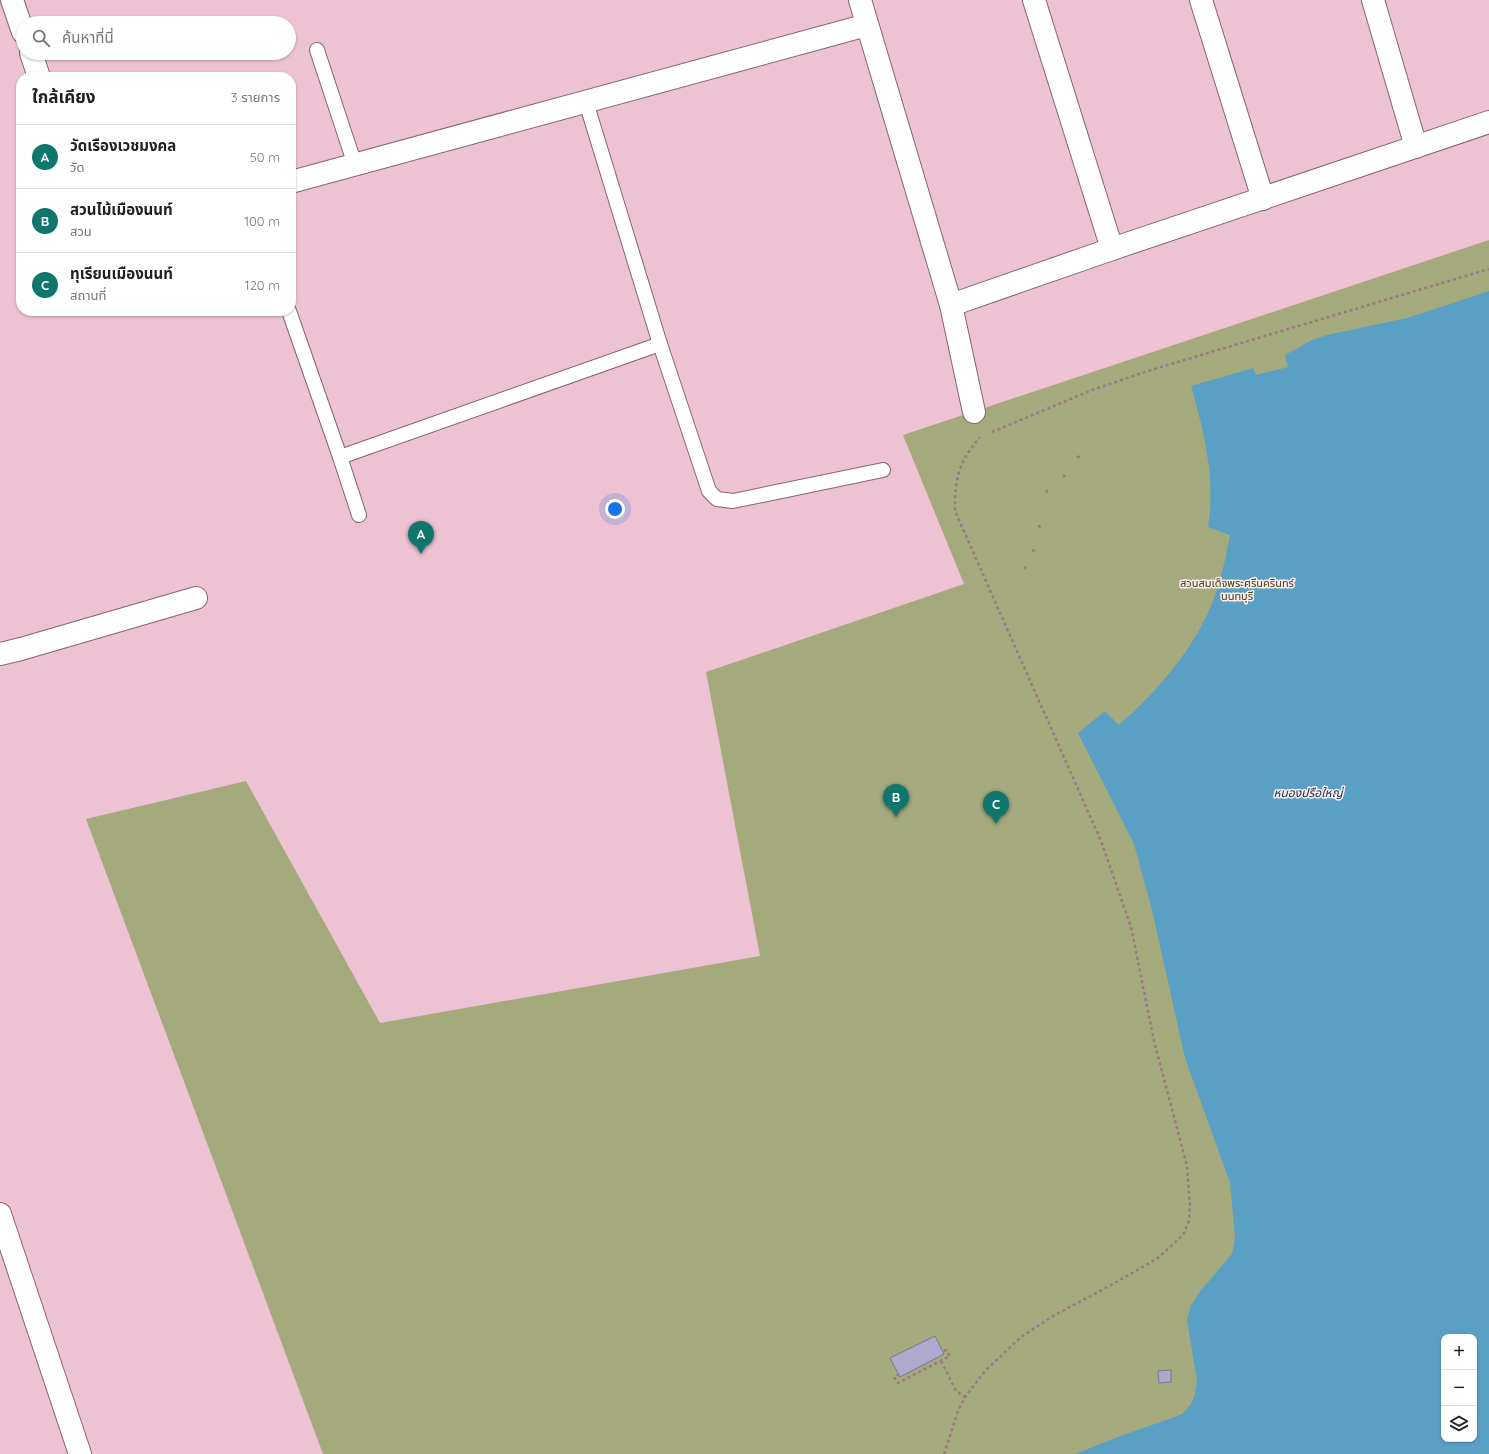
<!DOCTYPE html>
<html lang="th">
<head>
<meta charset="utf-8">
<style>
	:root { --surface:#fff; --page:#f6f6f6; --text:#202124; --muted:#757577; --line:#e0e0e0; --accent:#0f766e }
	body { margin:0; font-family:Quicksand,"Noto Sans Thai",sans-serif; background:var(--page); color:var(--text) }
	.controls { position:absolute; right:12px; bottom:12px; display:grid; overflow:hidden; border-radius:8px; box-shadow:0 1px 3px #0004 }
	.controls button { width:36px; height:36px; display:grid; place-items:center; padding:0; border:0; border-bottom:1px solid var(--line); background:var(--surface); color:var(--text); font:20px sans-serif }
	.you { position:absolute; left:615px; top:509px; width:14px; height:14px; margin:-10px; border:3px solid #fff; border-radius:50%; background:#1a73e8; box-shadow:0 0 0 6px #1a73e833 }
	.badge { display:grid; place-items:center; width:26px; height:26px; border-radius:50%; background:var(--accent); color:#fff; font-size:13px; font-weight:700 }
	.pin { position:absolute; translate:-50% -33px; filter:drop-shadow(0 1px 2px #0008) }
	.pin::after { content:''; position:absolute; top:21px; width:14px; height:12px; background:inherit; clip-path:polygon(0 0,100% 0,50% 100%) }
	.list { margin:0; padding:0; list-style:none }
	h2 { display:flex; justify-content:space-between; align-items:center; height:52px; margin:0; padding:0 16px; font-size:17px }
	h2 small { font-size:13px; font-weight:400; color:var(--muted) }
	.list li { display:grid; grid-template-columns:26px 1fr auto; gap:12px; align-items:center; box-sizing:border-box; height:64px; padding:0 16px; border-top:1px solid var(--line) }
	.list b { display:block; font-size:15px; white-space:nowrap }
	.list p { margin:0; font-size:13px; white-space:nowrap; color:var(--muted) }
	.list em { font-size:13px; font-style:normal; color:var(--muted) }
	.icon { flex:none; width:22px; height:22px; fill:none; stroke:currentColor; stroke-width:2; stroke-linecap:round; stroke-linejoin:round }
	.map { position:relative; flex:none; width:1489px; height:1454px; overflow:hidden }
	.search { position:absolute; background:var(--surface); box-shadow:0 1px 3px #0004; left:16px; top:16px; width:280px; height:44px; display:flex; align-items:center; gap:10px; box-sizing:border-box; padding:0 14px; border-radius:22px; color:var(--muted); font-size:15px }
	.panel { position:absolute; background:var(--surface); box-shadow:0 1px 3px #0004; left:16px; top:72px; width:280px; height:244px; border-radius:16px }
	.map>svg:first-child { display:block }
	.green { fill:#a5aa7d; fill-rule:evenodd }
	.water { fill:#5aa0c4; fill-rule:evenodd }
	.building { fill:#afa9ce; stroke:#7b7597 }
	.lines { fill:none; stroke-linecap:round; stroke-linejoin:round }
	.service-casing { stroke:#886372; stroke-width:16 }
	.minor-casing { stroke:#886372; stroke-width:24 }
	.path { stroke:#987a86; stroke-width:2.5; stroke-dasharray:3 3; stroke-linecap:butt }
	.service { stroke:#fff; stroke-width:14 }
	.minor { stroke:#fff; stroke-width:22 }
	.labels { text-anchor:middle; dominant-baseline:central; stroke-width:3; stroke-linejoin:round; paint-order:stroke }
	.park-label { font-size:11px; fill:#404410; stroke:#fdebf2 }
	.water-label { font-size:12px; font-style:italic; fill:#123343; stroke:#fdebf2 }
</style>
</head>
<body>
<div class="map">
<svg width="1489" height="1454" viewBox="0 0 1489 1454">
	<rect width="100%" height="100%" fill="#edc2d3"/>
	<!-- green -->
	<path class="green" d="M1489,240V1454H323L86,819L246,781L380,1023L760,956L706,672L964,584L903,435ZM1444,1337H1474V1439H1444Z"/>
	<!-- water -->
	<path class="water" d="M1489,291V1454H1075L1123,1435L1172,1418L1182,1414L1191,1404L1195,1394L1197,1381L1187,1320L1191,1305L1201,1290L1232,1254L1235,1238L1230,1183L1185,1058L1152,910L1134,844L1078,733L1105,711L1119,725C1163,686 1204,638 1220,580C1224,566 1227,550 1230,535L1208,527C1216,480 1204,431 1191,386L1253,368L1256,375L1288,367L1285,355L1314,339L1327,335L1407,318ZM1444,1337H1474V1439H1444Z"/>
	<!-- building -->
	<g class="building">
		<path d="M935,1336L944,1354L900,1377L890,1358Z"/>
		<path d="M1171,1370V1382L1159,1383L1158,1371Z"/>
	</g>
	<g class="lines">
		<defs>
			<g id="service">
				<path d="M317,50L355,165"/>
				<path d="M586,102L660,344L709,491L717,499L733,501L883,470"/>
				<path d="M289,311L340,457L660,344"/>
				<path d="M340,457L359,515"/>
			</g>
			<g id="minor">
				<path d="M12,0L23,32"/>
				<path d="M860,0L951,305L974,412"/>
				<path d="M1034,0L1112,249"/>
				<path d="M1201,0L1263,199"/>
				<path d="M1373,0L1416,147"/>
				<path d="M31,53L39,77"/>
				<path d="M291,182L867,25"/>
				<path d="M951,305L1112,249L1489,122"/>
				<path d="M0,654L21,649L196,598"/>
				<path d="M0,1214L80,1454"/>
			</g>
		</defs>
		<!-- service casing -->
		<use href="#service" class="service-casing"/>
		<!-- minor casing -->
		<use href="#minor" class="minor-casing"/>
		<!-- path -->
		<g class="path">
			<path d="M992,432L1092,390L1151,370L1489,269"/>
			<path d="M1077,456L1080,458"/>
			<path d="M1063,475L1066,477"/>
			<path d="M1046,490L1048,493"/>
			<path d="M1038,526L1042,527"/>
			<path d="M1032,550L1036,552"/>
			<path d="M1024,567L1027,569"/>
			<path d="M941,1361L956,1391L965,1397"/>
			<path d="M899,1374L894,1377L898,1383L950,1356L946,1350L943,1352"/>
			<path d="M944,1454L958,1411L965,1397L985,1371L1021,1337L1053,1316L1113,1284L1158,1258L1183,1235L1189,1221L1190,1206L1187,1166L1154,1041L1131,927L1101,841L955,511C955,478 958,463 980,437"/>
		</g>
		<!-- service -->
		<use href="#service" class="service"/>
		<!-- minor -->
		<use href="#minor" class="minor"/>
	</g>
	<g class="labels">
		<!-- park labels -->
		<g class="park-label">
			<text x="1237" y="583">สวนสมเด็จพระศรีนครินทร์<tspan x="1237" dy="13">นนทบุรี</tspan></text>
		</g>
		<!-- water labels -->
		<g class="water-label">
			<text x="1308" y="792">หนองปรือใหญ่</text>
		</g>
	</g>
</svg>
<div class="controls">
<button>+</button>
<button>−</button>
<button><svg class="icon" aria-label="layers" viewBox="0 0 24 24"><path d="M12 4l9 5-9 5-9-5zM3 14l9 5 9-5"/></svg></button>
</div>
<div class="you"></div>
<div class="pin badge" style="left:421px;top:554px">A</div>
<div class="pin badge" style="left:896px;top:817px">B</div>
<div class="pin badge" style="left:996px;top:824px">C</div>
<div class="search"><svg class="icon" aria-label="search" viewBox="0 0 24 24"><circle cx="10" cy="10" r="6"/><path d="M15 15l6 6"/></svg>ค้นหาที่นี่</div>
<section class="panel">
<h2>ใกล้เคียง<small>3 รายการ</small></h2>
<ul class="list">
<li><span class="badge">A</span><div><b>วัดเรืองเวชมงคล</b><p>วัด</p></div><em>50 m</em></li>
<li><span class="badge">B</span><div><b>สวนไม้เมืองนนท์</b><p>สวน</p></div><em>100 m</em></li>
<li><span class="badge">C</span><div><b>ทุเรียนเมืองนนท์</b><p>สถานที่</p></div><em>120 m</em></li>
</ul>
</section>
</div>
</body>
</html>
